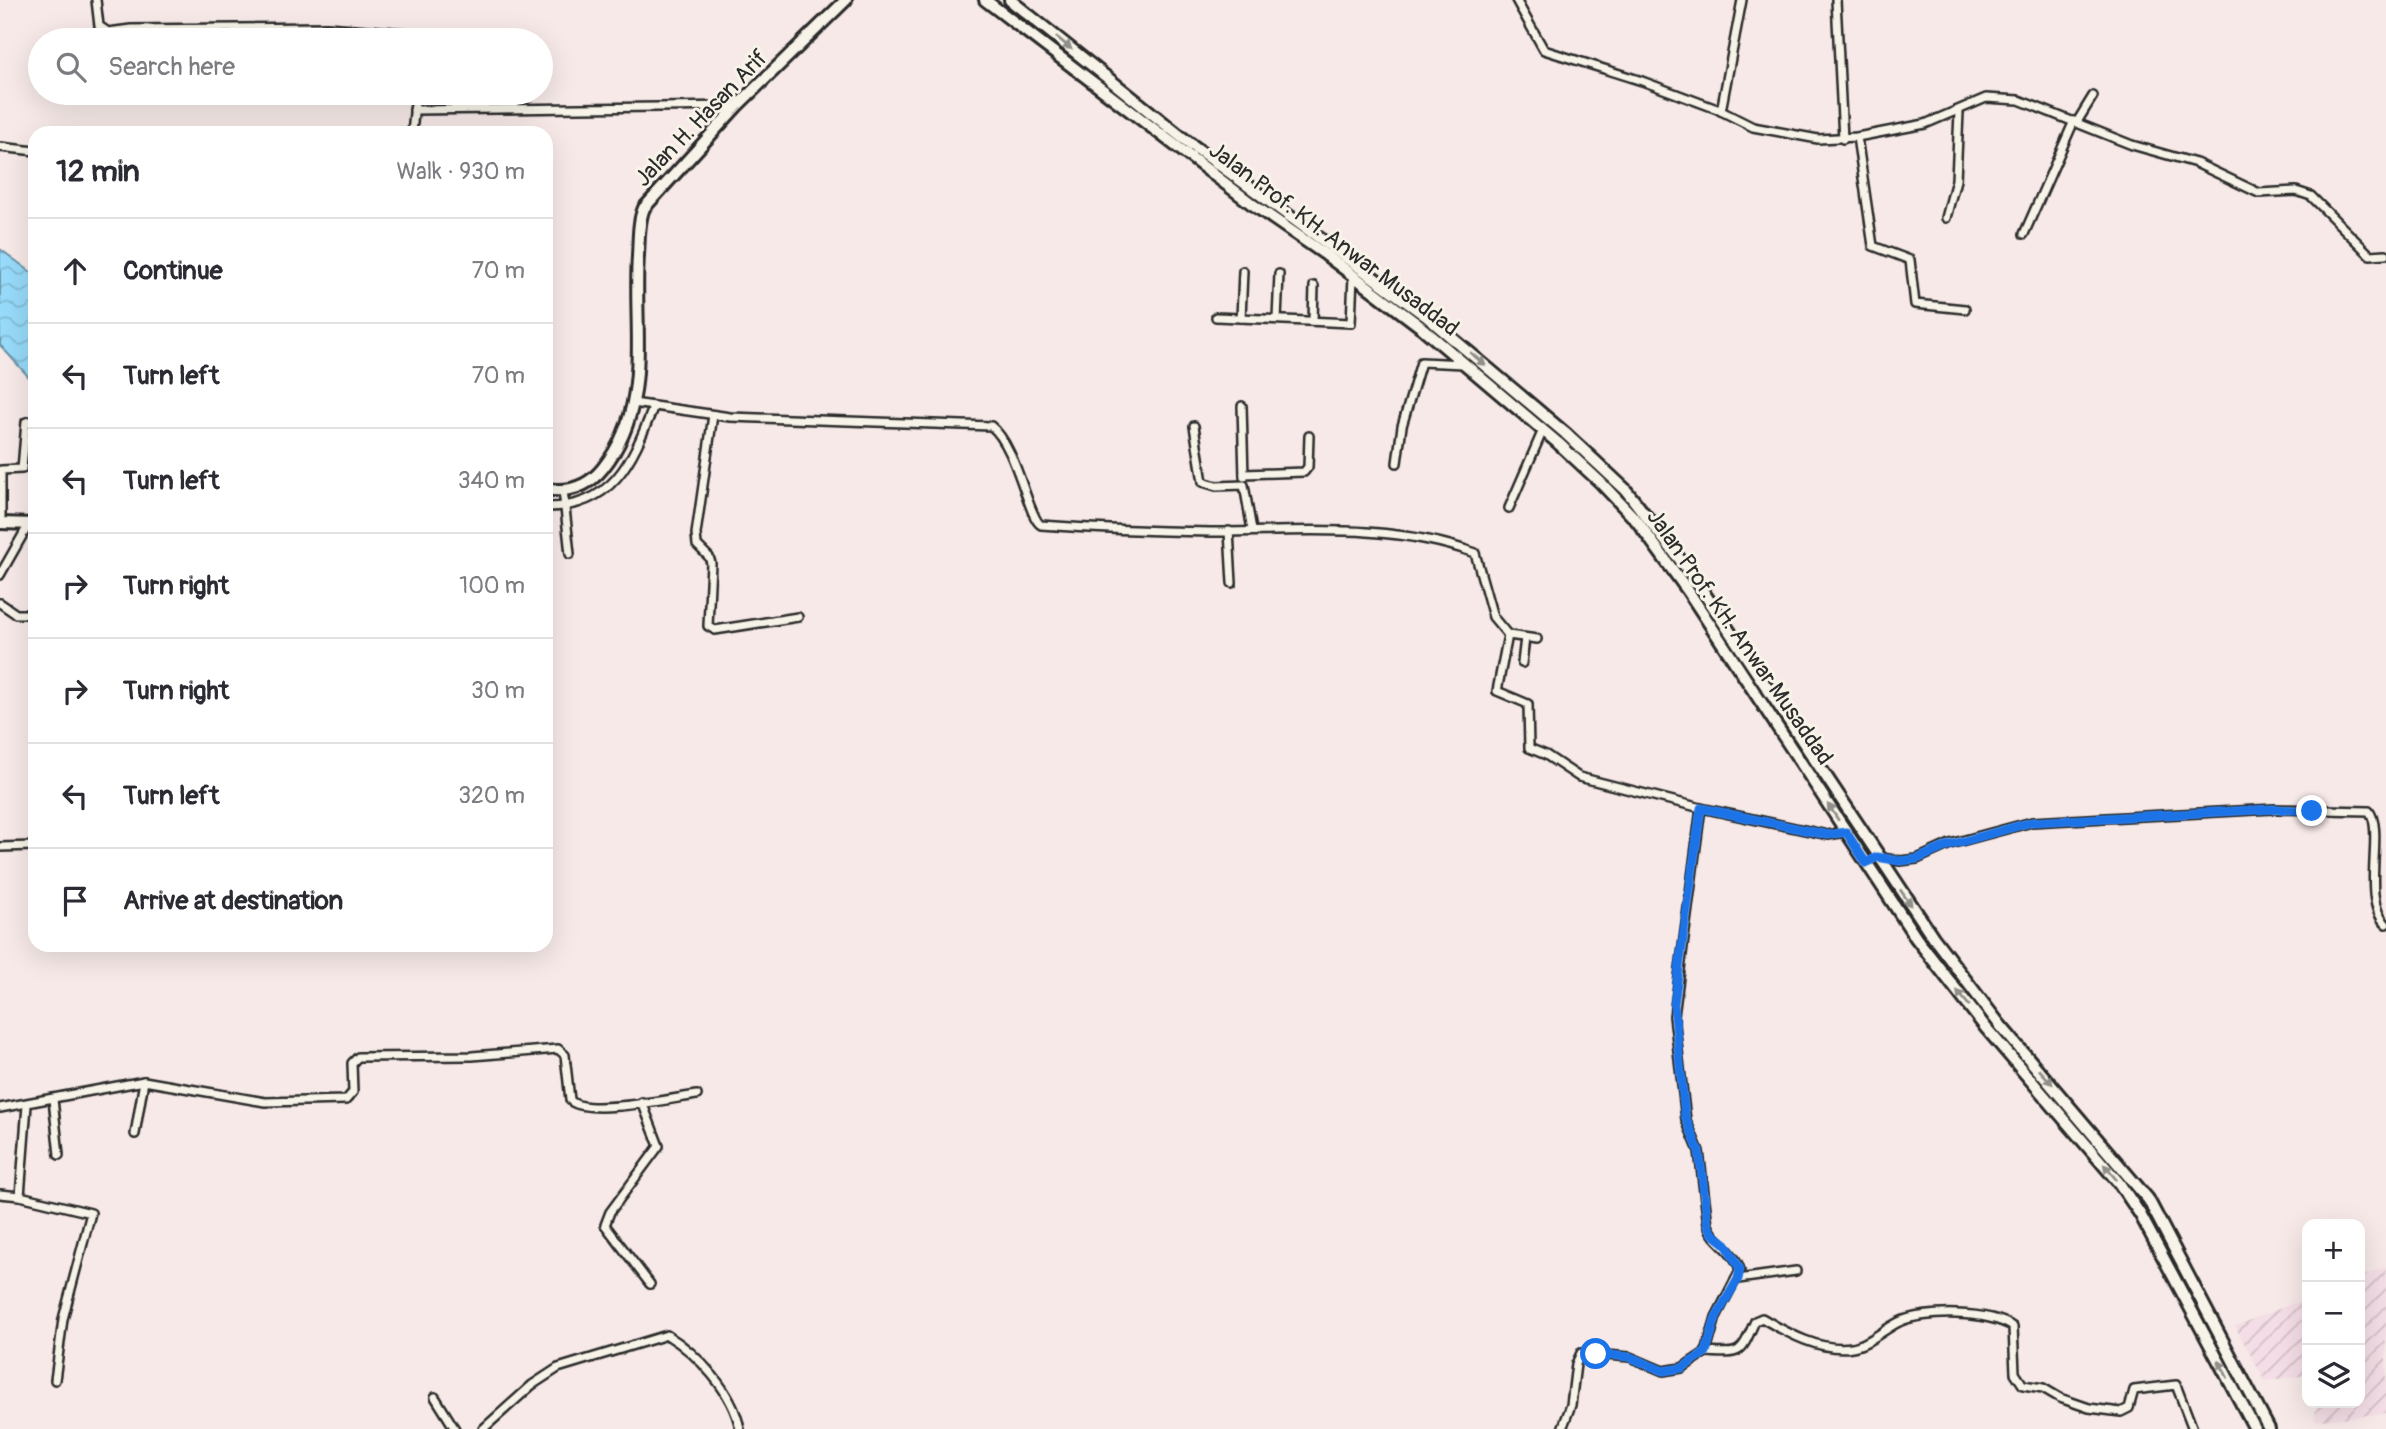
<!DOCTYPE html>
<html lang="en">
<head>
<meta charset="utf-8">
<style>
	:root { --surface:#fff; --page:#f2f2f3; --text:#2b2b33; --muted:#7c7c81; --line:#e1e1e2 }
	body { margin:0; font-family:Pangolin,sans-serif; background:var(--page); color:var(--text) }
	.controls { position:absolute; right:21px; bottom:21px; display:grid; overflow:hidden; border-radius:14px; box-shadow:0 7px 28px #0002 }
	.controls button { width:63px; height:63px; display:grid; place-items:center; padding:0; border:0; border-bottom:2px solid var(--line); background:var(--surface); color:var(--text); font:35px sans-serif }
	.stop { position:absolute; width:21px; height:21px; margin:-16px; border:5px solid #1a73e8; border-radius:50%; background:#fff }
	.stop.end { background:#1a73e8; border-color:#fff; box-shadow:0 2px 7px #0008 }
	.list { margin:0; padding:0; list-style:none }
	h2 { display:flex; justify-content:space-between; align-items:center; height:91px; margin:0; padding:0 28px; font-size:30px }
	h2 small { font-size:23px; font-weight:400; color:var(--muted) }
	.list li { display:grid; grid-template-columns:46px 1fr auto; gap:21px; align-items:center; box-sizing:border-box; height:105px; padding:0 28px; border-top:2px solid var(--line) }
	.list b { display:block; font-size:26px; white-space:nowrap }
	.list em { font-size:23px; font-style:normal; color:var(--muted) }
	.icon { flex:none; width:38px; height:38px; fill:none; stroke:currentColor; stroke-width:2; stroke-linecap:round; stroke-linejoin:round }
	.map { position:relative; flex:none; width:2386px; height:1429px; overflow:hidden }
	.search { position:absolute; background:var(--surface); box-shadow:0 7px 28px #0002; left:28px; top:28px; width:525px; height:77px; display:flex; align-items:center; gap:18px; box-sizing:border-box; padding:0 24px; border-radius:38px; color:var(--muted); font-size:26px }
	.panel { position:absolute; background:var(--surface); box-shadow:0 7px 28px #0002; left:28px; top:126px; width:525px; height:826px; border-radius:21px }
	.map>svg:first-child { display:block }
	.industrial { fill:url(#industrial-furrows) }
	.water { fill:url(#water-waves); stroke:#6c94a7; stroke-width:2 }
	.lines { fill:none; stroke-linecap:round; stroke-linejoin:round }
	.street-casing { stroke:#2b2b2b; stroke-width:12 }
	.secondary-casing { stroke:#2b2b2b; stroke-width:16 }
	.street { stroke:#f7f3e8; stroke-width:7 }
	.secondary { stroke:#f7f3e8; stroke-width:10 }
	.oneway { fill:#918f8a }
	.route { stroke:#1a73e8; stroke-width:9 }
	.labels { text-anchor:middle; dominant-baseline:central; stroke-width:6; stroke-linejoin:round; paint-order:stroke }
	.street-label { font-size:23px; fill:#2b2b2b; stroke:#f7f3e8 }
</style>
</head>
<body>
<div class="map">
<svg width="2386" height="1429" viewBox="0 0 2386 1429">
	<defs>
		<pattern id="industrial-furrows" width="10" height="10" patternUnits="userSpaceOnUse" patternTransform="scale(1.75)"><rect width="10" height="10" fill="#f4dde6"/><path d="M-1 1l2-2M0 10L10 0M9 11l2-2" fill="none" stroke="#d1bec5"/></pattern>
		<pattern id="water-waves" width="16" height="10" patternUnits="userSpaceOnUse" patternTransform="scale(1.75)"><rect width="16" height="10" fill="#97daf9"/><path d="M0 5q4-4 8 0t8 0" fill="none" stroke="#82bbd6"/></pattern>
	</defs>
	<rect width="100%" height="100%" fill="#f6e9e7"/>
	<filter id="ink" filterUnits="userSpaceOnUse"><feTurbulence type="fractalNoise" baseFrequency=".0143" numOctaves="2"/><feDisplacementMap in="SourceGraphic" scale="14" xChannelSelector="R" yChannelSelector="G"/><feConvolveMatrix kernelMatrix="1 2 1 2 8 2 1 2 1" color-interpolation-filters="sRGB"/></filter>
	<g filter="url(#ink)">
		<!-- industrial -->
		<g class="industrial">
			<path d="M2386,1267V1413L2315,1421L2316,1403H2360V1277Z"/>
			<path d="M2307,1298V1375L2265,1381L2235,1326Z"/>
		</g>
		<!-- water -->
		<path class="water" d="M0,249L35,275V384L0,345Z"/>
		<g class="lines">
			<defs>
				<g id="street">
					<path d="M96,0L99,26L108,32L131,29L327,27L420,34L422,40"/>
					<path d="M1516,0L1544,50L1642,81L1717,109L1753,127L1818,139L1857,137L1925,124L1986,98L2019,100L2132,145L2196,163L2259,193L2296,191L2311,196L2370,255L2386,254"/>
					<path d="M1836,0L1843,139"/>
					<path d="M414,110L737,106"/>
					<path d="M1721,111L1742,0"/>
					<path d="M2077,122L2093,96"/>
					<path d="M412,133L416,93"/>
					<path d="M1857,137L1873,246L1910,260L1915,304L1965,309"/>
					<path d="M0,147L35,151"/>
					<path d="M1946,218L1956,180L1959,112"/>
					<path d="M2024,234L2074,121"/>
					<path d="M1216,317L1351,323L1353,276"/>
					<path d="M1241,318L1243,271"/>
					<path d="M1277,319L1279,274"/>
					<path d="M1313,321L1314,286"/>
					<path d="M633,403L730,417L991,426C1017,446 1028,518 1041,525C1097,529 1154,531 1211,532C1298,532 1391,522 1475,553L1493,617L1508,635L1497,691L1528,704L1529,748L1546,755L1579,777L1701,808L1674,1016L1686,1120L1699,1151L1708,1225C1713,1242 1735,1250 1740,1270L1716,1317L1706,1352C1742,1354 1740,1355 1755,1321L1762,1318C1787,1333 1821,1352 1852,1347C1868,1345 1884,1329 1899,1322C1923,1310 1991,1311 2013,1327L2015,1373L2023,1385L2043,1388L2060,1398L2089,1408L2121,1412L2129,1408L2134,1390L2176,1385L2193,1429"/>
					<path d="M1242,406L1244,477"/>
					<path d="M713,415L696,534L697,545L709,557L711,563L708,626L715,630L798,617"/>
					<path d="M1194,426L1203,482L1216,486L1244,485L1252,530"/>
					<path d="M1397,463L1402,426L1421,362L1464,364"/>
					<path d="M1244,474L1304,472L1308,467L1309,436"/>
					<path d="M563,490L570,554"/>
					<path d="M546,507C612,508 632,462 653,408"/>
					<path d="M1509,508L1543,430"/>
					<path d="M1,523V470L22,469L26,422L35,420"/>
					<path d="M1229,531L1232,583"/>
					<path d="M0,575L29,524"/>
					<path d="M0,603L16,614H35"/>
					<path d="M1508,635L1537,639"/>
					<path d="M1522,663L1525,638"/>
					<path d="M1701,808L1828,835L1846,832"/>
					<path d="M0,847L35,846"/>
					<path d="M1866,863L1877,857L1900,861L1917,859L1950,844L2032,822L2274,809L2369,811C2385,830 2360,900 2386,924"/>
					<path d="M53,1099L59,1155"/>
					<path d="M642,1102L659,1146L610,1212L605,1225L650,1284"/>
					<path d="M0,1108L144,1081L265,1102L346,1100L353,1092L352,1063L358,1057L472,1056L558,1049L565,1055L570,1100C584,1117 674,1098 697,1095"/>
					<path d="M135,1134L144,1081"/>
					<path d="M0,1194L20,1196L27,1105"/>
					<path d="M20,1196L91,1213L63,1319L55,1380"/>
					<path d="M1738,1279L1796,1271"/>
					<path d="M435,1397L455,1429"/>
					<path d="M483,1429L532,1385L558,1368L667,1335C698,1354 733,1392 740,1429"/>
					<path d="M1562,1429L1571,1405L1576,1364L1581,1353L1630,1357L1663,1371L1682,1368L1706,1352"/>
				</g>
				<g id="secondary">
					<path d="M985,0L1252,204L1326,255L1421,327L1558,443L1601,483L1637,521L1688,591L1916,938L1986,1028L2119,1183L2140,1214L2255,1429"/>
					<path d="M1010,0L1184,139L1426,316L1565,433L1625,489L1692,575L1933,937L2000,1025L2148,1199L2269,1429"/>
					<path d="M546,489C569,493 588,487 603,468C653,406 633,328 638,256C639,240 638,222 644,208L737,106L846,0"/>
					<path d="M0,523L35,524"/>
				</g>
			</defs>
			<!-- street casing -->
			<use href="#street" class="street-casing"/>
			<!-- secondary casing -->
			<use href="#secondary" class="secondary-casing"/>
			<!-- street -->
			<use href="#street" class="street"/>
			<!-- secondary -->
			<use href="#secondary" class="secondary"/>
		</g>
		<!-- one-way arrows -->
		<defs><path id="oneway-solid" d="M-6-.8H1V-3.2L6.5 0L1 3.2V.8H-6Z" transform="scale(1.75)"/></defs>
		<g class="oneway">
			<use href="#oneway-solid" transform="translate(1064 43) rotate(39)"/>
			<use href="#oneway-solid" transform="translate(1478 359) rotate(40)"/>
			<use href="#oneway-solid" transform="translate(1833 812) rotate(-123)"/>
			<use href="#oneway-solid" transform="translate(1906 898) rotate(55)"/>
			<use href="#oneway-solid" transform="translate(1963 998) rotate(-129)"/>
			<use href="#oneway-solid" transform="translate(2046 1077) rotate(48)"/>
			<use href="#oneway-solid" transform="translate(2110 1172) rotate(-130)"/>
			<use href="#oneway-solid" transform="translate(2223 1369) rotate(-118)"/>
		</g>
	</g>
	<g class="lines" filter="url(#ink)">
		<!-- route -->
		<path class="route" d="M1596,1354L1630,1357L1663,1371L1682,1368L1706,1352L1716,1317L1738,1279L1740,1269L1726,1244L1713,1234L1708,1225L1699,1151L1685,1116L1674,1004L1701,808L1828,835L1846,832L1866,863L1877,857L1900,861L1917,859L1950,845L2032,822L2274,809L2312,811"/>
	</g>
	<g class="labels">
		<!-- street labels -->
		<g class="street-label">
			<text transform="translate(701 118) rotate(-46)">Jalan H. Hasan Arif</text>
			<text transform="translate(1334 239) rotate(37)">Jalan Prof. KH. Anwar Musaddad</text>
			<text transform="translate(1740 637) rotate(55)">Jalan Prof. KH. Anwar Musaddad</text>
		</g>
	</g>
</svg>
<div class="controls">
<button>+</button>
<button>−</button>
<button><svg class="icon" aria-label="layers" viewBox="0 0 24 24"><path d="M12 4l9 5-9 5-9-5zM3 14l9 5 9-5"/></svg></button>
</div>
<div class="stop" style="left:1596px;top:1354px"></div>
<div class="stop end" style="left:2312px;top:811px"></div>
<div class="search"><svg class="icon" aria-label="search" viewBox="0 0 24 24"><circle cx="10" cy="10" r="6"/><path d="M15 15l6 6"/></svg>Search here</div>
<section class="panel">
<h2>12 min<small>Walk · 930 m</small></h2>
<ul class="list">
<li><svg class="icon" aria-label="ahead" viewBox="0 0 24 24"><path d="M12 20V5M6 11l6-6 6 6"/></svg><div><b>Continue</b></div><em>70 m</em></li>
<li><svg class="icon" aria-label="left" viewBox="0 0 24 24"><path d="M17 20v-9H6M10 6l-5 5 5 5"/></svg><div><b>Turn left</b></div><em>70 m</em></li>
<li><svg class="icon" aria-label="left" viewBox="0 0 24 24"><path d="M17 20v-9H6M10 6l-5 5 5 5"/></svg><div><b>Turn left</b></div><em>340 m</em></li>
<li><svg class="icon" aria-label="right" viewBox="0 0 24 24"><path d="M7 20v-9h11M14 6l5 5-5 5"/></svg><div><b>Turn right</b></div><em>100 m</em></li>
<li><svg class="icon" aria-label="right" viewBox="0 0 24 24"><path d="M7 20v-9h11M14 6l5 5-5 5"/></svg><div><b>Turn right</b></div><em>30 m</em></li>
<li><svg class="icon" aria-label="left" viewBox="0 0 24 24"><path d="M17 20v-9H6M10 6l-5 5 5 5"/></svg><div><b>Turn left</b></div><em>320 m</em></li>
<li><svg class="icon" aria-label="arrive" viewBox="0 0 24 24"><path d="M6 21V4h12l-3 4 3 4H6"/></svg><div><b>Arrive at destination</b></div></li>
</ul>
</section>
</div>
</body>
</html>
